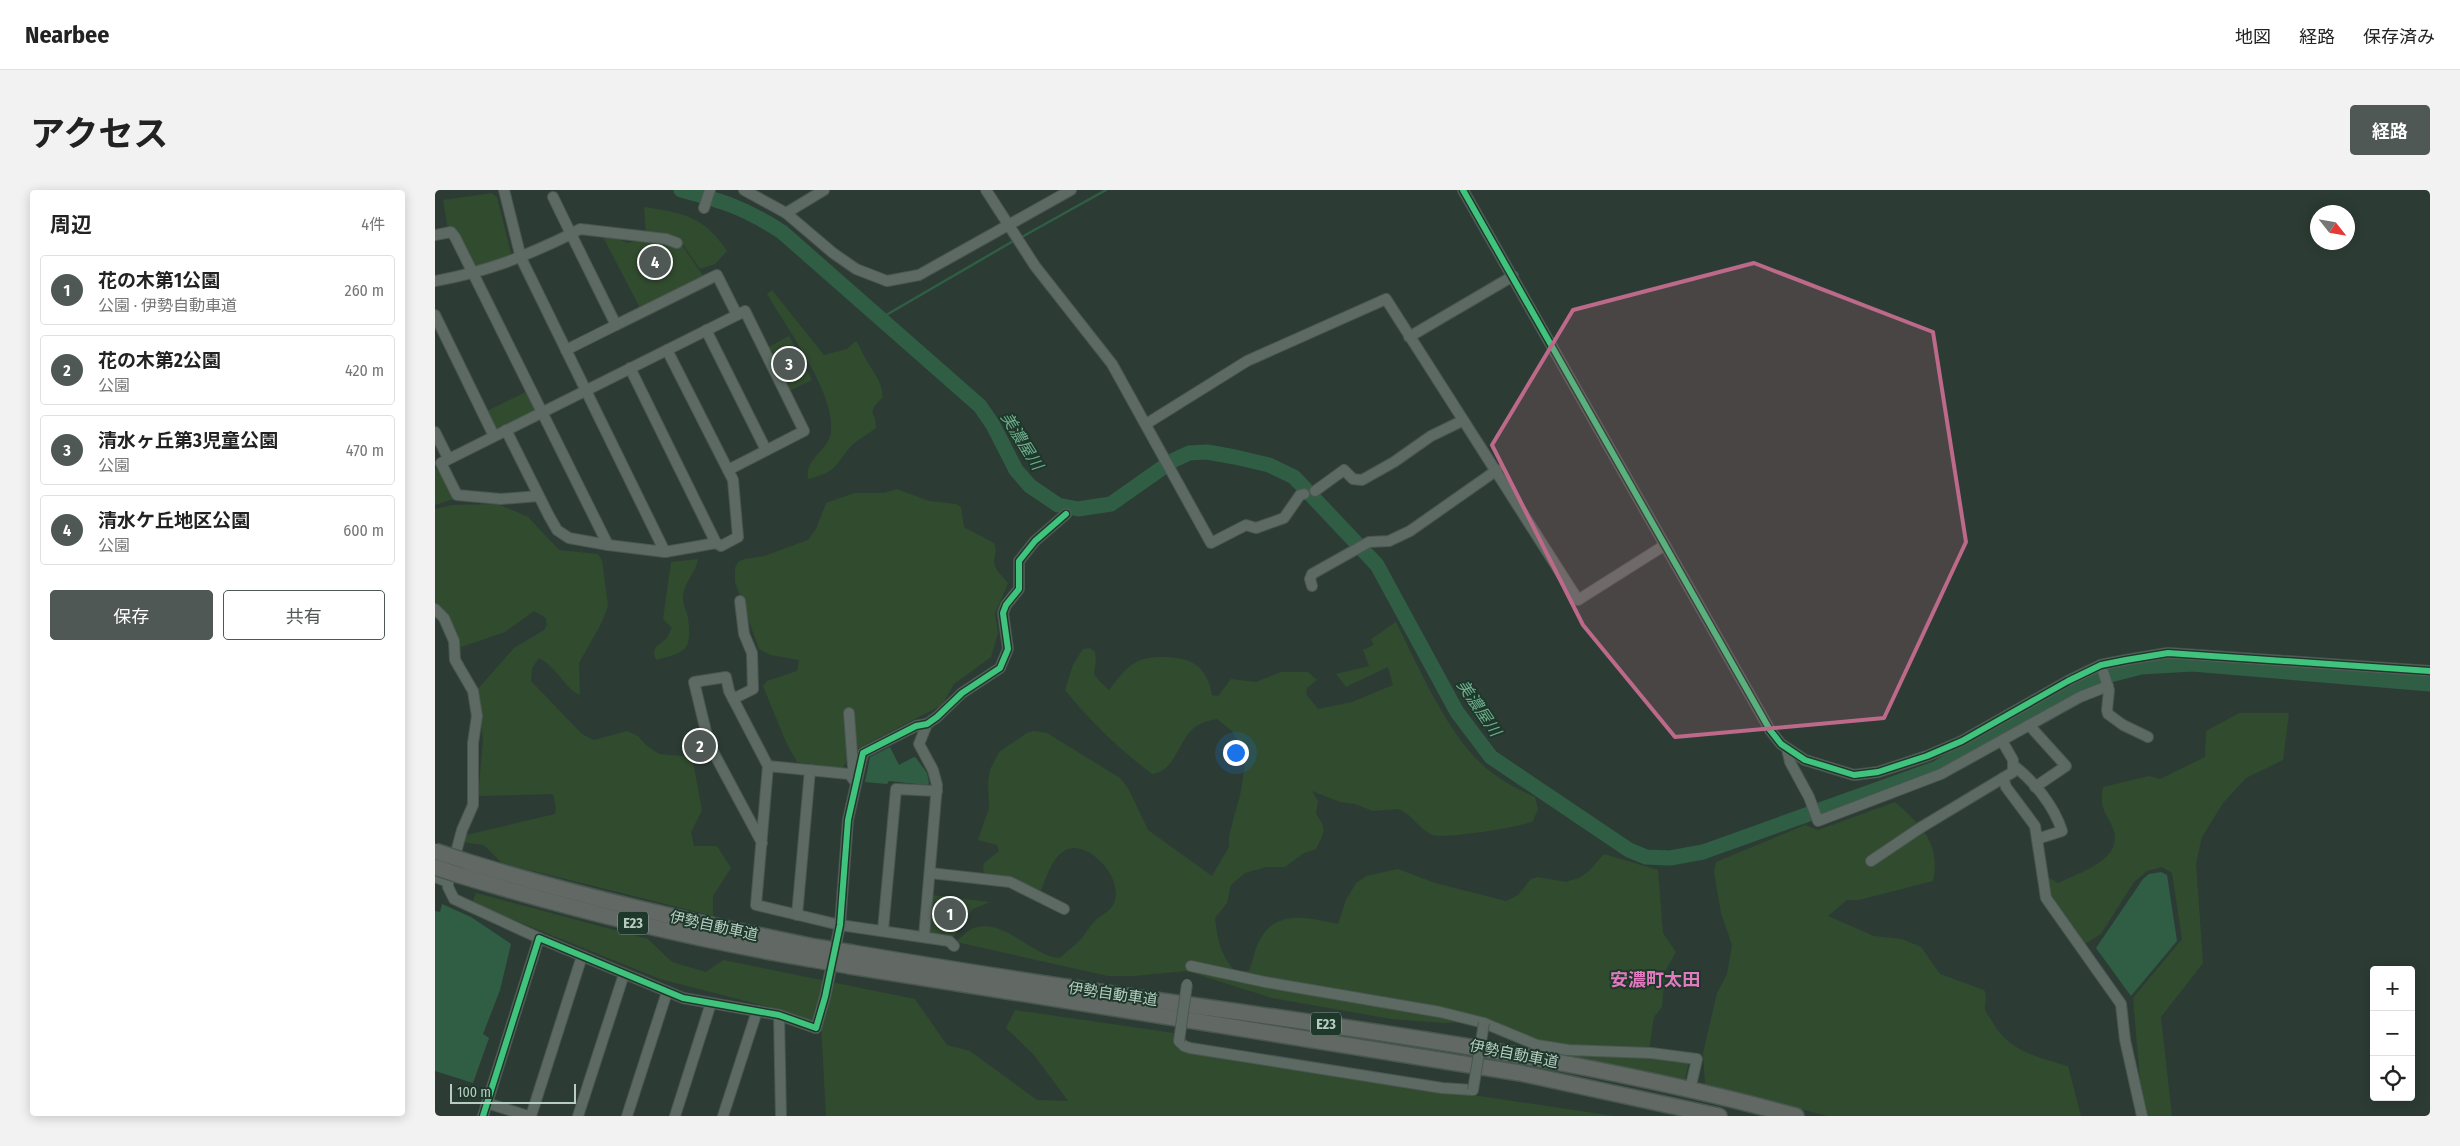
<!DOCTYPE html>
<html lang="ja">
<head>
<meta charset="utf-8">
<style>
	:root { --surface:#fff; --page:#f2f2f2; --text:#222; --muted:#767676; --line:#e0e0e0; --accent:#4f5854 }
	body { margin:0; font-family:"Fira Sans Condensed","Noto Sans JP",sans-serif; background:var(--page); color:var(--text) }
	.controls { position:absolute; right:15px; bottom:15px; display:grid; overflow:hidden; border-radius:5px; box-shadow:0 2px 12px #0003 }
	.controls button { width:45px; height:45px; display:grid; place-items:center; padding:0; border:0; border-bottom:1px solid var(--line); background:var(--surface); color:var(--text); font:25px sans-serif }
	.compass { position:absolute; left:1875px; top:15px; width:45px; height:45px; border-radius:50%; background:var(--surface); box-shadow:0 2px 12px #0003; rotate:121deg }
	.scale { position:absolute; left:15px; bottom:12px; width:126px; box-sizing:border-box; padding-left:5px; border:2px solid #b7cdc2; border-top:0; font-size:14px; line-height:18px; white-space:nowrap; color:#b7cdc2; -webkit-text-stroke:4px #1e382b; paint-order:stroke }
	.you { position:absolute; left:800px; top:562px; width:18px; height:18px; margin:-12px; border:4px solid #fff; border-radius:50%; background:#1a73e8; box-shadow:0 0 0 8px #1a73e833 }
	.badge { display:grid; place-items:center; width:32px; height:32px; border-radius:50%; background:var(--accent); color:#fff; font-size:16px; font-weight:700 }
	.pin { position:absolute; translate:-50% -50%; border:2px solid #fff; box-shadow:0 1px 5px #0006 }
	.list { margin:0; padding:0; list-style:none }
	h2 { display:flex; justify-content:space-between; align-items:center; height:65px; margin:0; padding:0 20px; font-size:21px }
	h2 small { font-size:16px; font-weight:400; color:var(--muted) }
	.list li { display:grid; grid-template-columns:32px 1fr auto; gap:15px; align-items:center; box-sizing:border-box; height:70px; margin:0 10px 10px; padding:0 10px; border:1px solid var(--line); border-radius:5px }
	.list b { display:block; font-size:19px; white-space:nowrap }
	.list p { margin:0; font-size:16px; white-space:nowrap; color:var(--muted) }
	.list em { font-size:16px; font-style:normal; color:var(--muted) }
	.actions { display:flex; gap:10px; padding:15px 20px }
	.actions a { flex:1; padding:11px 0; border:1px solid var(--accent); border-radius:5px; text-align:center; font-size:18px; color:var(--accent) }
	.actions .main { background:var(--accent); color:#fff }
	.icon { flex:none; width:28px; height:28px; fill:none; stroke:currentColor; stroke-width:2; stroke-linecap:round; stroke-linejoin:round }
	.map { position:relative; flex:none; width:1995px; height:926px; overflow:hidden; border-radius:5px }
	header { display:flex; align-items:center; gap:30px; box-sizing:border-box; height:70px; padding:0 25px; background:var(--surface); border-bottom:1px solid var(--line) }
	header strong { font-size:24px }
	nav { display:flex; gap:28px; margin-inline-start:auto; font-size:18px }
	.intro { display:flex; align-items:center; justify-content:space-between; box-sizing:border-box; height:120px; padding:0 30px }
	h1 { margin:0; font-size:35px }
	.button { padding:12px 22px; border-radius:5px; background:var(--accent); color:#fff; font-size:18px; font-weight:700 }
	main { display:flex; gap:30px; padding:0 30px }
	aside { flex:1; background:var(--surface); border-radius:5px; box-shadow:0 2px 12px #0003 }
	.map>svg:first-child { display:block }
	.green { fill:#314b2f }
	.water { fill:#2f5e45 }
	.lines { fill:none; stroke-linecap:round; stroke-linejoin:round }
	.stream { stroke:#2f5e45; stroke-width:2.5 }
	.river { stroke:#2f5e45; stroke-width:15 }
	.minor-casing { stroke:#4b5650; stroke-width:12 }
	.highway-casing { stroke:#495750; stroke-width:18 }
	.minor { stroke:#5c6a63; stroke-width:10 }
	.highway { stroke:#626965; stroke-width:15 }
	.minor-bridge-casing { stroke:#4b5650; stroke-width:12; stroke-linecap:butt }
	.highway-bridge-casing { stroke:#495750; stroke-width:18; stroke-linecap:butt }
	.minor-bridge { stroke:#5c6a63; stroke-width:10 }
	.highway-bridge { stroke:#626965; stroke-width:15 }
	.cycleway-casing { stroke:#1e382b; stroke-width:9 }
	.cycleway { stroke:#40c37c; stroke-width:6 }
	.marked { fill:#bd6989; fill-opacity:0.2; stroke:#bd6989; stroke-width:4; stroke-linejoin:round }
	.labels { text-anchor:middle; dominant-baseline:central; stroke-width:4; stroke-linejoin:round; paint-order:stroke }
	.shield { fill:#1e382b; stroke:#89a095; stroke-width:1 }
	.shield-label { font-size:14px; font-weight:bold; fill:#b7cdc2 }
	.street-label { font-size:15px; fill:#b7cdc2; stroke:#1e382b }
	.water-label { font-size:16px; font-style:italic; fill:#6ead8c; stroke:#1e382b }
	.quarter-label { font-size:18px; font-weight:bold; fill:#e17abf; stroke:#1e382b }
</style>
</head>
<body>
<header>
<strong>Nearbee</strong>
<nav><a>地図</a><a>経路</a><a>保存済み</a></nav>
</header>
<div class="intro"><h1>アクセス</h1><a class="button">経路</a></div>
<main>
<aside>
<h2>周辺<small>4件</small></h2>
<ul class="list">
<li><span class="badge">1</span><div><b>花の木第1公園</b><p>公園 · 伊勢自動車道</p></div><em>260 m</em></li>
<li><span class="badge">2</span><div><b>花の木第2公園</b><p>公園</p></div><em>420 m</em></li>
<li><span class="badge">3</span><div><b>清水ヶ丘第3児童公園</b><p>公園</p></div><em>470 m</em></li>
<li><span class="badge">4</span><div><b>清水ケ丘地区公園</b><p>公園</p></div><em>600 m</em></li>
</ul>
<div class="actions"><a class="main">保存</a><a>共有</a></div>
</aside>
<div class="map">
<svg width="1995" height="926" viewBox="0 0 1995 926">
	<rect width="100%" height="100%" fill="#2c3c34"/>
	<!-- green -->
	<g class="green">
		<path d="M57,3L62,7L76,63C69,71 49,80 38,77L13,40L8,10Z"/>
		<path d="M209,17C248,23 269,26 292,61L280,74L265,79L247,53L211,44Z"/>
		<path d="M168,47L184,49L192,53C211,48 224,48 242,57L247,55L268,86L205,118Z"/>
		<path d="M337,100L389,165L412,159L421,151C425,156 426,161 429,166C437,181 446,189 448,207C429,225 442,221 441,238C433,244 422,250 415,257C398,278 401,282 373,289C370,268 392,262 396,243C402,205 351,137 332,104Z"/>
		<path d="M354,146L377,190L354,201L332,158Z"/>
		<path d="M91,202L100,219L99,222L64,240L59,238L52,221Z"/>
		<path d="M2,279L5,280L19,309L0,315V280Z"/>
		<path d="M462,299L494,311L521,314L526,317L529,337L559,353C562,360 560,364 559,371C559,379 568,387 573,393L560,424L563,443L556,467L519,494L507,515L418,561L407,579L362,572L351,552L328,496L332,491L362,481L364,470L336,465L324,459L300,392V378L303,372L309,369L329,366L373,350L381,339L391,313L419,303H449Z"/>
		<path d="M63,314L93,327L124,360L163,364L167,370L173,416L167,432L144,473L145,505C131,500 122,477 104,468L97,478L96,491L147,544L159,550L192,541L203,546L212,556L224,564L257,567L267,620L256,642L259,656H282L296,678L278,706V726L67,673L49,655L27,652V646L120,624L121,617L118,604L43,606L48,550L42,500L79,458L109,440L112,435L111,428L99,421L70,442L26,457L23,456L0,416V319L17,315Z"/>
		<path d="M263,369C261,383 248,392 248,409C248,415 252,422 253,428C257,461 251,462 221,470C216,458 222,456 230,450C233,447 235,441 237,438L228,429L236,372Z"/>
		<path d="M961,432C982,474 1014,547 1050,577C1065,590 1082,599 1100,607L1103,619L1098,631C1087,637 1009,649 997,645C984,639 977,624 963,619L938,621L920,614L905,612L877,601L883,611L881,624C893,640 889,642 881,659L869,663L850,677H831L810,683L796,695L792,713L780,728C782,749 786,767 800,781H814C818,771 820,757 826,748C843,718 877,729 903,734L911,710L921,693L931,686L963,679L1000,693L1071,711L1083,705L1096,689L1103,687L1131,692L1144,688L1154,681L1169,664L1223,680L1228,743L1241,762L1230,781L1227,817L1219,827L1213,867L1254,871L1250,890L1136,868L1132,864L1054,831L1010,833L956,829L837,808L752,781L698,786H673L521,752C526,748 533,740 539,738C570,728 596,766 625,768C631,762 639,756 645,750C651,744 655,735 662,729C668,724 676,721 679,713C690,687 650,647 629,661C617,668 611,688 606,701L572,687L551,685L548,680L549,673L564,661L562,655L543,650L554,618L553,593L555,580L564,562L592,543L599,541L612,543L685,588L693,598L713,640L777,686L794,657V646L806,601L811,565L797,541L782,529C776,530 768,532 763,535C743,547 742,581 717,584C684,559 656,532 630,500L638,475L648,459L655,458L660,462C664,487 649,477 674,500C682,490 689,479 701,472C709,468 718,467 727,467C755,467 772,475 777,505L783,506L796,489L821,492L846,482H873L882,490L872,498L871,504L883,519L917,512L958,495L953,477L911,497L901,484L934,476L928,460L939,455L936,449Z"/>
		<path d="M1804,523H1854L1848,570L1811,588L1788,613L1767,647L1761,673L1768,773L1726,827L1737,926H1708L1698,808L1747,749L1737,683L1727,677L1712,681L1699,692L1666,744L1645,757C1628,735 1605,716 1613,687L1623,693C1645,682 1692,669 1677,636C1668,617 1665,619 1668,597L1714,586L1725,589L1770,567L1771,541Z"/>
		<path d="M1460,612C1486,635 1506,653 1498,691L1424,710H1412L1393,726L1439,746L1467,749L1486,757L1505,784L1549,800C1553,807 1549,812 1550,819C1551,823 1556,829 1558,833C1574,861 1604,868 1633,876L1646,926H1392L1270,894L1268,863L1282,803L1292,784L1297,755L1286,723L1279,682L1281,672L1370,635L1383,640Z"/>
		<path d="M41,703L213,749L237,772L271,782L288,770L480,809L512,855L535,861L602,910L633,911L599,865L571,838L580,820L739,843L749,862L1179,926H391L386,834L345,820L225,789L37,713Z"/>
		<path d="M497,705L555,712L538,719L517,749L497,745L494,739Z"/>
	</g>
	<!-- water -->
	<g class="water">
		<path d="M455,557L464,575L479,567L481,568L492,583L494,593L492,595L454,591L452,594L430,592L435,567Z"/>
		<path d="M1726,682L1732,685L1742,751L1696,806L1661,758L1708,689L1714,684Z"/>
		<path d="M7,714L36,727L76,754L65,800L48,844L54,848L38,893L0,881V721L5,722Z"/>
	</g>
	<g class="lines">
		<!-- stream -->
		<g class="stream">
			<path d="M585,48L671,0"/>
			<path d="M446,128L580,50"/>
		</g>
		<!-- river -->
		<path class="river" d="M246,0C288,11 310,18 347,42L545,216L558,235L581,280L595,296L623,315L643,319L676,314L737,271L754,263L772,262L800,267L834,275L859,287L942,375L1022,522L1056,567L1194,660L1211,667L1235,668L1268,662L1502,578L1625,506L1675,485L1706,477L1757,474L1995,494"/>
		<defs>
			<g id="minor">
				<path d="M69,0L86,68L230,362"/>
				<path d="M309,0L351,23L398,63L421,79L452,91L484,85L636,0"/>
				<path d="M551,0L600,76L677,174L776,353L811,335L821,338L849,328L865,305L869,304"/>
				<path d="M1028,0L1335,540L1346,554L1370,570L1419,585L1443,582L1492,566L1527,551L1633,491L1666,475L1691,470L1733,463L1995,481"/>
				<path d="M118,7L136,44L145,39L231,49L242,53"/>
				<path d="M269,18L275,0"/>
				<path d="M351,23L389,0"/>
				<path d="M0,45L16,42L20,47L173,355"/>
				<path d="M0,91C51,82 89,67 136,44L181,135L282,85L302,125"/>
				<path d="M0,125L59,246"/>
				<path d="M271,140L331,260"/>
				<path d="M974,147L1078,86"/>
				<path d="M131,160L181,135"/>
				<path d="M195,178L281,353L286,356L303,347L298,290L232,160"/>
				<path d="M711,234L812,171L951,109L1143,410L1230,355"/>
				<path d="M71,240L114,326L122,340L134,348L173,355L230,362L281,353"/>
				<path d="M0,242L13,268"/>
				<path d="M880,301L909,280L918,289L927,290L959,272L996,246L1027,231"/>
				<path d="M104,306L66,309L22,305L6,273L310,121L369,241L293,280"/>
				<path d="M877,396L875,389L877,384L934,352L954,351L975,341L1062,280"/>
				<path d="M0,419L9,428L19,451L20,470L38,501L42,526L38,553V615L27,640L13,692"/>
				<path d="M1666,475L1674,500L1672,520L1673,524L1688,535L1713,547"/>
				<path d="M298,509L318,499L317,463L309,444L305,411"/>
				<path d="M414,523L419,590"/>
				<path d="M1594,535L1631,576L1600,597"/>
				<path d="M1352,559L1355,572L1374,607L1383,631L1506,584L1645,507L1673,496"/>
				<path d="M1578,575C1599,591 1619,616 1627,641L1602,649"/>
				<path d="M333,576L414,584L419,590"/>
				<path d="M1568,588L1571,597L1600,636L1611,708L1686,814L1690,850L1707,926"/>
				<path d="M327,653L274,554L259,492L291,487L294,501L333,576L321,715L405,735L514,751L519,756"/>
				<path d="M1436,671L1485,638L1578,582V570L1567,551"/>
				<path d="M495,683L575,692L629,719"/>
				<path d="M0,687L13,692V697L19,709L104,748"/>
				<path d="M362,725L375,580"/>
				<path d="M448,740L461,599L502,601"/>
				<path d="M489,747L502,595L498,580L484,554L492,534"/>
				<path d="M756,776L830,792L1005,822L1049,833L1102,855L1133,860L1216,863L1262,869L1257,891"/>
				<path d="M344,825L346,926"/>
				<path d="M744,851L749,856L755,858L1007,898L1038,900"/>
				<path d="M52,913L93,926"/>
				<path d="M48,926L104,748L248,808L344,825L381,838L390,807L405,735L413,630L428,563L481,536L492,534L502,527L527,503L565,478L573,459L568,423L571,415L584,399V371L600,351L631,324"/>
				<path d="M96,926L147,766"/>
				<path d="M143,926L189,784"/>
				<path d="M192,926L232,802"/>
				<path d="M240,926L276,813"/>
				<path d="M288,926L322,821"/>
			</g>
			<g id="highway">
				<path d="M30,671C145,707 262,733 380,757"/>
				<path d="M24,685C139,720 257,749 376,769"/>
				<path d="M418,763C530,782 643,799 755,815C959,844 1162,872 1361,926"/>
				<path d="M415,776L1085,883L1284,926"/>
			</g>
		</defs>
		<!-- minor casing -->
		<use href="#minor" class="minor-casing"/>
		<!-- highway casing -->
		<use href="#highway" class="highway-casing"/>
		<!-- minor -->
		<use href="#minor" class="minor"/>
		<!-- highway -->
		<use href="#highway" class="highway"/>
		<defs>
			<g id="minor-bridge">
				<path d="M744,851L752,794"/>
				<path d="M1038,900L1049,833"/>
			</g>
			<g id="highway-bridge">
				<path d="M0,661L30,671"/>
				<path d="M0,677L24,685"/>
				<path d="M380,757L418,763"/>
				<path d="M376,769L415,776"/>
			</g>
		</defs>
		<!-- minor-bridge casing -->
		<use href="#minor-bridge" class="minor-bridge-casing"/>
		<!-- highway-bridge casing -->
		<use href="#highway-bridge" class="highway-bridge-casing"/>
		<!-- minor-bridge -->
		<use href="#minor-bridge" class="minor-bridge"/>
		<!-- highway-bridge -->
		<use href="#highway-bridge" class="highway-bridge"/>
		<defs>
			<g id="cycleway">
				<path d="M1028,0L1335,540L1346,554L1370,570L1419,585L1443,582L1492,566L1527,551L1633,491L1666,475L1691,470L1733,463L1995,481"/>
				<path d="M48,926L104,748L248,808L344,825L381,838L390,807L405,735L413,630L428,563L481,536L492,534L502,527L527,503L565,478L573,459L568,423L571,415L584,399V371L600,351L631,324"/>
			</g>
		</defs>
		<!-- cycleway casing -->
		<use href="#cycleway" class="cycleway-casing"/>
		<!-- cycleway -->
		<use href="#cycleway" class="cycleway"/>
	</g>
	<!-- marked area -->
	<path class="marked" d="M1319,73L1498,142L1531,352L1449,528L1240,547L1148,435L1057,255L1138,120Z"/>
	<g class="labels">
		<!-- shield labels -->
		<g class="shield">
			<rect x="183" y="721.5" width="30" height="23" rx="4"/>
			<rect x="876" y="822.5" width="30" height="23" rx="4"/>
		</g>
		<g class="shield-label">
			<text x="198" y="733">E23</text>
			<text x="891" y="834">E23</text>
		</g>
		<!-- street labels -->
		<g class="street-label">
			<text transform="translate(279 736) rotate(12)">伊勢自動車道</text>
			<text transform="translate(678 804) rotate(8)">伊勢自動車道</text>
			<text transform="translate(1079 864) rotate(11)">伊勢自動車道</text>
		</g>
		<!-- water labels -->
		<g class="water-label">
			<text transform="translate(587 251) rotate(58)">美濃屋川</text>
			<text transform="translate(1044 518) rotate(56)">美濃屋川</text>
		</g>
		<!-- quarter labels -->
		<g class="quarter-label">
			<text x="1220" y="790">安濃町太田</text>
		</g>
	</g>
</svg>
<div class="controls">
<button>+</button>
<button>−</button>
<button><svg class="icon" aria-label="locate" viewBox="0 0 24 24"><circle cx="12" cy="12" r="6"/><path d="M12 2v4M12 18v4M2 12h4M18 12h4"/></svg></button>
</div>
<svg class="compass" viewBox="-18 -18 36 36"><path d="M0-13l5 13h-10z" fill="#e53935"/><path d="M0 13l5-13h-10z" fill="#767676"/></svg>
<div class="scale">100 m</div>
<div class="you"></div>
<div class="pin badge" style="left:515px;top:724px">1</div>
<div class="pin badge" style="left:265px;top:556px">2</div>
<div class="pin badge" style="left:354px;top:174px">3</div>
<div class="pin badge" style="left:220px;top:72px">4</div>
</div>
</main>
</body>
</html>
